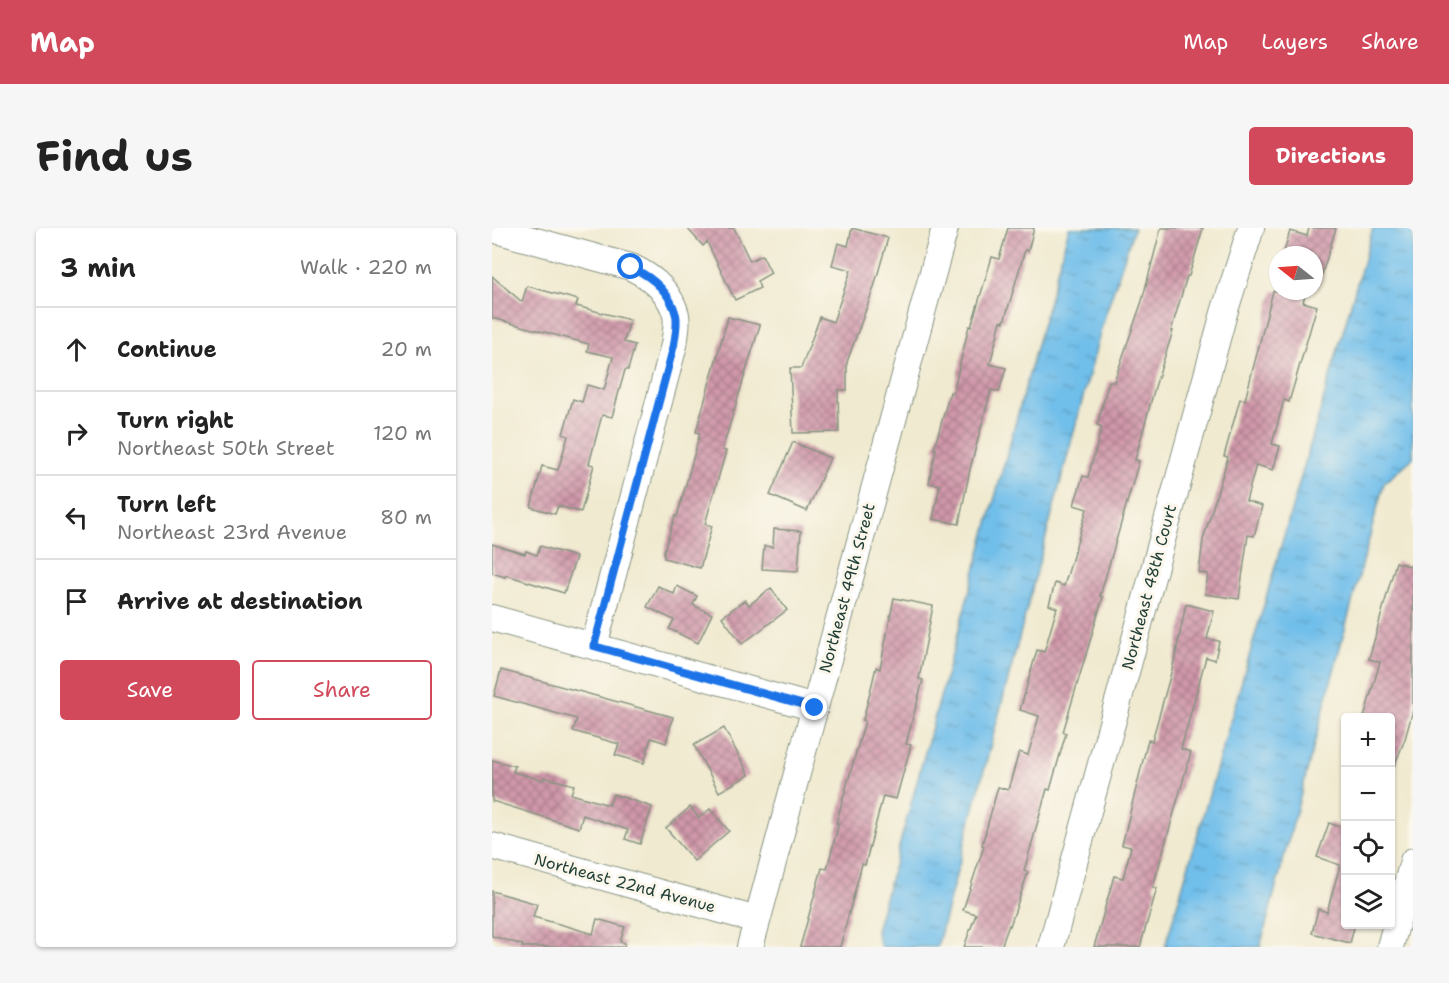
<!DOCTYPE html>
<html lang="en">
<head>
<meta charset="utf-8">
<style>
	:root { --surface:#fff; --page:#f6f6f6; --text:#222; --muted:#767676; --line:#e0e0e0; --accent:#d1495b }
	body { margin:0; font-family:"Shantell Sans",sans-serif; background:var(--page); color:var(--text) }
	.controls { position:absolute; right:18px; bottom:18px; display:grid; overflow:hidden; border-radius:6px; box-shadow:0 2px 4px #0004 }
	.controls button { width:54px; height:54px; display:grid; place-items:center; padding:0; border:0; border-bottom:2px solid var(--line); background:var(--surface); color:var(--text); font:30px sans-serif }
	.compass { position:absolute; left:777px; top:18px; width:54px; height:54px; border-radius:50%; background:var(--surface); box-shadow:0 2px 4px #0004; rotate:287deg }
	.stop { position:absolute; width:18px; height:18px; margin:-14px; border:4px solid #1a73e8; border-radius:50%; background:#fff }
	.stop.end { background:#1a73e8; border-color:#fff; box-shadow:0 2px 6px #0008 }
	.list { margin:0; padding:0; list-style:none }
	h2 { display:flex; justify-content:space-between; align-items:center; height:78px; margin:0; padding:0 24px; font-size:26px }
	h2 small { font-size:20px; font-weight:400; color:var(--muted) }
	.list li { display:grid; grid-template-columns:39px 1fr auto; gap:18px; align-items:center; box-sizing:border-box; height:84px; padding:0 24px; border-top:2px solid var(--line) }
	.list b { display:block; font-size:22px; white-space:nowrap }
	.list p { margin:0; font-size:20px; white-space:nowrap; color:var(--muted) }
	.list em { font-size:20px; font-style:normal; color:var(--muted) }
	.actions { display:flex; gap:12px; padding:18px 24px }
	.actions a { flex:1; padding:14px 0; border:2px solid var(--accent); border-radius:6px; text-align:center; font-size:21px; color:var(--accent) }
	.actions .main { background:var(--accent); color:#fff }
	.icon { flex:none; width:33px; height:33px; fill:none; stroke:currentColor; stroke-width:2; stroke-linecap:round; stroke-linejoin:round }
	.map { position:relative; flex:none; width:921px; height:719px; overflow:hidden; border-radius:6px }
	header { display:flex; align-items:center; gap:36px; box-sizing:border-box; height:84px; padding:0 30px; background:var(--accent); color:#fff }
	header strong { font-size:28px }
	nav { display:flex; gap:33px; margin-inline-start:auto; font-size:21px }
	.intro { display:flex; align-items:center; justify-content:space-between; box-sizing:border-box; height:144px; padding:0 36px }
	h1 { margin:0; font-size:42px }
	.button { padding:15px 27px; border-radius:6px; background:var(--accent); color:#fff; font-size:21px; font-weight:700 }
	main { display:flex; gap:36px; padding:0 36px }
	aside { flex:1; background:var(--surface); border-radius:6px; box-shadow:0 2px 4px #0004 }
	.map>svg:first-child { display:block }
	.water { fill:url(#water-ripples); stroke:#477e8f; stroke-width:1.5 }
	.building { fill:url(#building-cross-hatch) }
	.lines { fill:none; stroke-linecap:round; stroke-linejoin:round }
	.minor-casing { stroke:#889482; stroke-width:28 }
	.minor { stroke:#fff; stroke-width:26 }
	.route { stroke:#1a73e8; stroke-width:8 }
	.labels { text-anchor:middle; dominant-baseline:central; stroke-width:6; stroke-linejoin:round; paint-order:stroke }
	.street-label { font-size:16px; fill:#1f3d34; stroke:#fbf7ec }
</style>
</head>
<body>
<header>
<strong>Map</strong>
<nav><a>Map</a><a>Layers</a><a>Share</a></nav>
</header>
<div class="intro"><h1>Find us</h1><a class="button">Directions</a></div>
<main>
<aside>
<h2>3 min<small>Walk · 220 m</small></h2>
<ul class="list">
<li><svg class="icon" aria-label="ahead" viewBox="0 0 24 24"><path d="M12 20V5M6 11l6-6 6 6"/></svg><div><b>Continue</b></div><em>20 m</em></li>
<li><svg class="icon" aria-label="right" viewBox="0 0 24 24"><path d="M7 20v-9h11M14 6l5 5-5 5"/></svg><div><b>Turn right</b><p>Northeast 50th Street</p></div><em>120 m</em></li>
<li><svg class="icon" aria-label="left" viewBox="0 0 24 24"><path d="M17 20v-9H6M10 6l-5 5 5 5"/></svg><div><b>Turn left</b><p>Northeast 23rd Avenue</p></div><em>80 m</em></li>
<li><svg class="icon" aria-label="arrive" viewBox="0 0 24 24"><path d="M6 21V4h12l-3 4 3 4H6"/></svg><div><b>Arrive at destination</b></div></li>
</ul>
<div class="actions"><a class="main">Save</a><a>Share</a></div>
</aside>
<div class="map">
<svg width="921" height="719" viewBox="0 0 921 719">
	<defs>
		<pattern id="water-ripples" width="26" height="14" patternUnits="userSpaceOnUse" patternTransform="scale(1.5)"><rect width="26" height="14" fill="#6fbeea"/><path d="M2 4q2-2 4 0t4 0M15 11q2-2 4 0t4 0" fill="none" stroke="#5b9cbe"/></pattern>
		<pattern id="building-cross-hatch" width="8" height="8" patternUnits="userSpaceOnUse" patternTransform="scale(1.5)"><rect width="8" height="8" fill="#d098aa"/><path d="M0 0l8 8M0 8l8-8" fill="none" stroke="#a87d8b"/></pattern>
	</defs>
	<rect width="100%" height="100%" fill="#fbf7ec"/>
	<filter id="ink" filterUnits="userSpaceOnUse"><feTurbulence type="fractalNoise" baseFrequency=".0167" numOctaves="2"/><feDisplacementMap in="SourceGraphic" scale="12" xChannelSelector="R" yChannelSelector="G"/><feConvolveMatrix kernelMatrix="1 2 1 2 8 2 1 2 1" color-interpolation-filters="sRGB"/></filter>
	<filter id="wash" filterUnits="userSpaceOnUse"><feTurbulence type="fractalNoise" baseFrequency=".008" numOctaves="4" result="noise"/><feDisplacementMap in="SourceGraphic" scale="24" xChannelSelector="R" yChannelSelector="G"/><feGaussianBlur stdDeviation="1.35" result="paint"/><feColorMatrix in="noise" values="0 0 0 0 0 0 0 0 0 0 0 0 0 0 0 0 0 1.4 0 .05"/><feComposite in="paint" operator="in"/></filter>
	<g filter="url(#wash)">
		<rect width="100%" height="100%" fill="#f0ead0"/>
		<!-- water -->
		<g class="water">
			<path d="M577,0H642L611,94L445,719H389L384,703Z"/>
			<path d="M881,0H921V230L892,255L768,719H673Z"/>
		</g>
		<g id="blocks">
			<!-- building -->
			<g class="building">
				<path d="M195,0H242L258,33L270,27L279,45L265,53L268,60L243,72L215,14L211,18Z"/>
				<path d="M360,0L396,10L382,59L355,134V162H346L347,204L301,205L298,140H309L328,89L341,94L359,42L340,37L346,15L356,18Z"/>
				<path d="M516,0H542L536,23L533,22L512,94L509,93L498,136L514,140L507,164L499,162L478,241L467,296L441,291L448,257L437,255L444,221H442L458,164L461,165L477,98L479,99L500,29L507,31Z"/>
				<path d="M669,0H711L697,48H695L679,103H681L663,159L643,232L647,233L608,368L611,369L571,504L574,505L558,562L555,561L532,643L536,644L518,698L517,697L509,719H472L484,686L471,682L492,618L490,617L506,559L516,562L527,524L536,527L547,488L528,482L545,422L552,424L565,380L557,377L563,355L572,358L595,281L582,277L591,248L596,249L610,199L605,197L617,153L622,154L650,73Z"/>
				<path d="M817,0H844L826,59L822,58V27H804L792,24L798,3L815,8Z"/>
				<path d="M0,48L30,74L35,58L86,72L84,78L138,92L132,114L143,117L136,142H133L120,189L110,187L97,236L102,237L89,284L66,278L63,286L39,279L50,238L66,242L76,208L71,206L81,171L90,174L95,157L112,162L121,129L95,123L97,116L0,90Z"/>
				<path d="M781,63H814L811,74L825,78L797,174L792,172L780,216L788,218L781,242L764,237L754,273L770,278L762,308L756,307L747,371L713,366L716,346L707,345L711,312L736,229L732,228L748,171L753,172Z"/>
				<path d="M236,89L268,97L230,222L234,223L213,296L220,298L208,340L172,330V323L183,288L185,289L208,205L204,204Z"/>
				<path d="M301,214L338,230L315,283L278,267Z"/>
				<path d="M282,301L309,303L306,343L270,341L272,318L281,319Z"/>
				<path d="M0,316L33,326L34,323L45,327L48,318L84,329L72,365L14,347L13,349L0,345Z"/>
				<path d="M904,334L921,339V482L913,511L901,541H898V489H872L888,434L877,431Z"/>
				<path d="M166,358L182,366L185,358L205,368L201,377L220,386L206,415L177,401L182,392L155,379Z"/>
				<path d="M279,360L295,382L250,416L230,389L253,372L257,377Z"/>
				<path d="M402,370L441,378L427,451L431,452L414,516L419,517L404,571L391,568L373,637L370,636L348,719H308L330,640L335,641L347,595H344L373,493L371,492L380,456L384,439L388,441Z"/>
				<path d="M694,376L722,383L715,411L727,413L723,432L714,429L689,521L699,524L661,659L665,660L648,719H602L622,648L631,650L639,619L630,617L656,512L660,513L682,434Z"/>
				<path d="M9,442L181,489L174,515L159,510L152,535L123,527L127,516L81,503L85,491L2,468Z"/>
				<path d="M232,500L257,547L227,564L202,517Z"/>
				<path d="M0,532L23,538L21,544L51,552L52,549L82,557L79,566L117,577L121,566L160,579L148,616L133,611L136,602L91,587L87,600L0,573Z"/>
				<path d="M198,579L207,590L218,581L237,603L202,633L174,600Z"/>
				<path d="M837,595L854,601V696H863L858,715L820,705L826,681L835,684L848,637L825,629Z"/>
				<path d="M0,663L45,676L41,689L78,699L101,706L105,691L133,699L128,714L133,715L132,719H30L31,717L0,708Z"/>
			</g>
		</g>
	</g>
	<g filter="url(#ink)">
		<use href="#blocks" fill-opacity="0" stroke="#889482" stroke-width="1.5"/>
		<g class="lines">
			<defs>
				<g id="minor">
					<path d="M0,1L139,39C160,49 178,63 184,87C186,96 183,108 182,117L102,418"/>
					<path d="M0,390L323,480"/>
					<path d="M0,618L265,692"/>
					<path d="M258,719L453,0"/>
					<path d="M559,719L732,85L759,0"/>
					<path d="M898,719L921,633"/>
				</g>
			</defs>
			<!-- minor casing -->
			<use href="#minor" class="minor-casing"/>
			<!-- minor -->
			<use href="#minor" class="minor"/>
		</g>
	</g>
	<g class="lines" filter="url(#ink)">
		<!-- route -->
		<path class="route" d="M139,39C160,49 178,63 184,87C186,96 183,108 182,117L102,418L323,480"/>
	</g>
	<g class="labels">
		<!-- street labels -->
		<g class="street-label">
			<text transform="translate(657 359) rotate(-75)">Northeast 48th Court</text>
			<text transform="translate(355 360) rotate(-75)">Northeast 49th Street</text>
			<text transform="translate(133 655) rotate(15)">Northeast 22nd Avenue</text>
		</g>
	</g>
</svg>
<div class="controls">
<button>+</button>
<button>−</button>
<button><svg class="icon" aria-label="locate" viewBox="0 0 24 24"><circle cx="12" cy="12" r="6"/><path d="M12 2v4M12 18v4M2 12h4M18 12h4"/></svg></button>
<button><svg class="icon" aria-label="layers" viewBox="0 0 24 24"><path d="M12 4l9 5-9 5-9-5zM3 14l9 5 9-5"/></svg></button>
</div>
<svg class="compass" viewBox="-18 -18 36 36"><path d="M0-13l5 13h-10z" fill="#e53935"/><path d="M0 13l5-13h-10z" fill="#767676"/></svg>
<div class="stop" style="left:139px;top:39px"></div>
<div class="stop end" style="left:323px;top:480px"></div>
</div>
</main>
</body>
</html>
